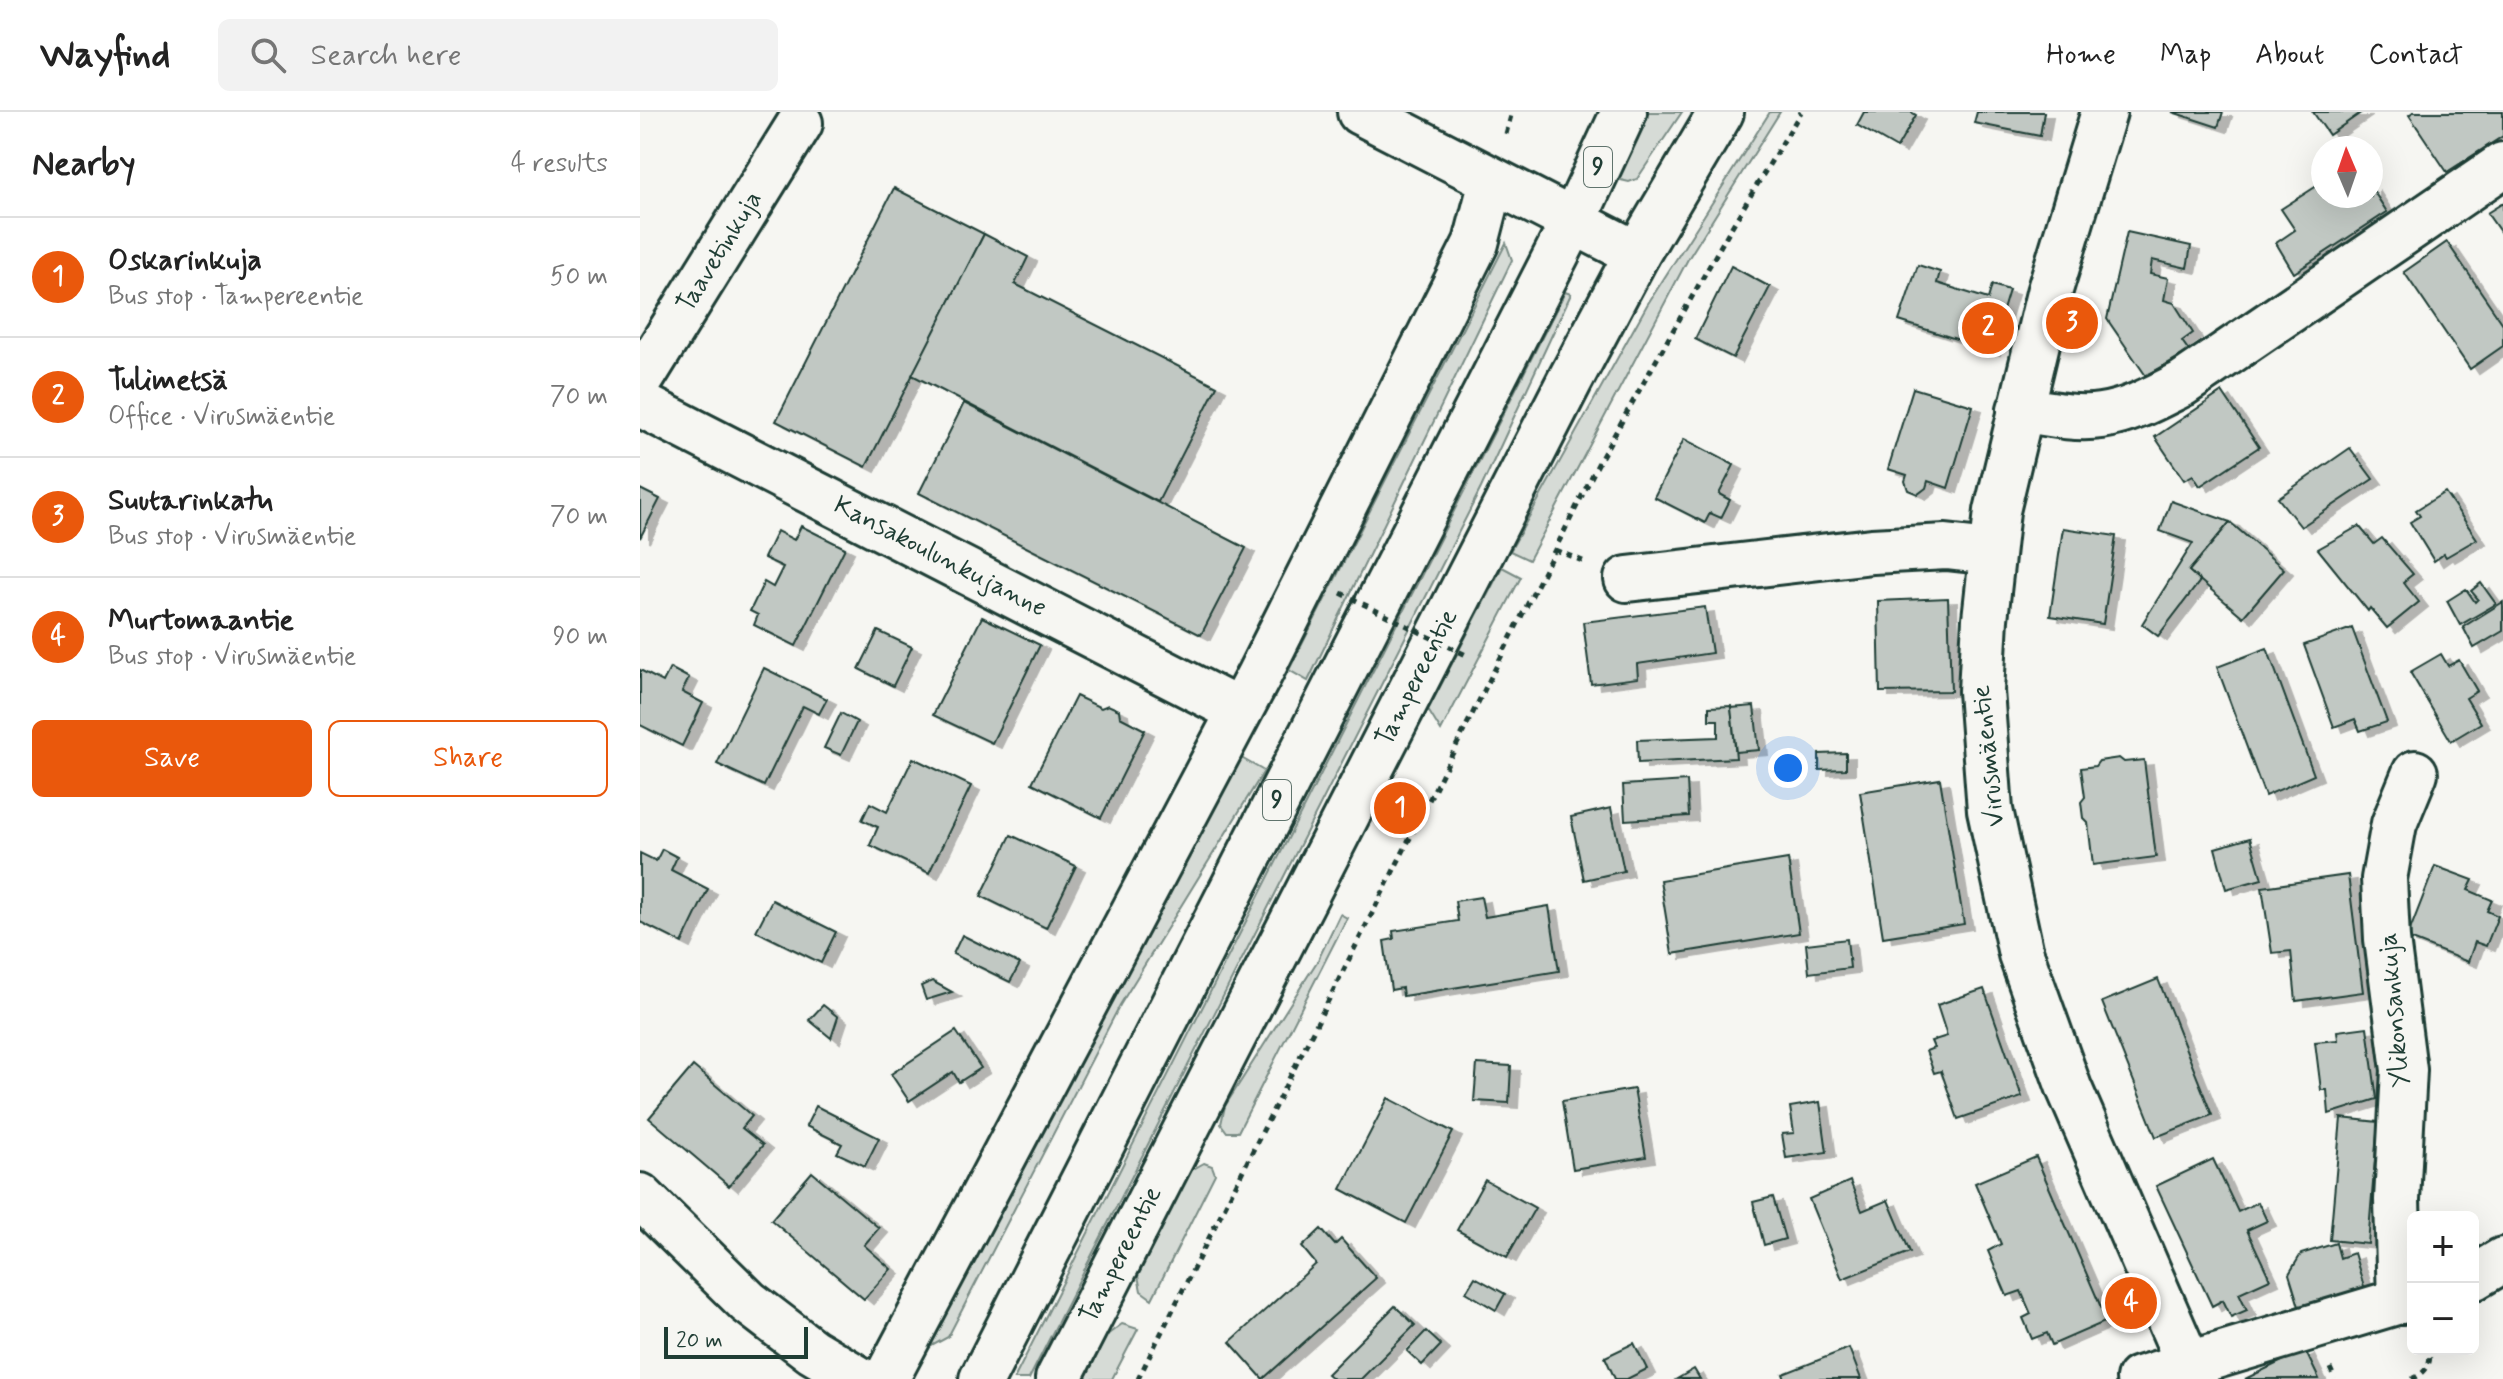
<!DOCTYPE html>
<html lang="en">
<head>
<meta charset="utf-8">
<style>
	:root { --surface:#fff; --page:#f2f2f2; --text:#222; --muted:#767676; --line:#e0e0e0; --accent:#ea580c }
	body { margin:0; font-family:Mynerve,sans-serif; background:var(--page); color:var(--text) }
	.controls { position:absolute; right:24px; bottom:24px; display:grid; overflow:hidden; border-radius:12px; box-shadow:0 8px 32px #0002 }
	.controls button { width:72px; height:72px; display:grid; place-items:center; padding:0; border:0; border-bottom:2px solid var(--line); background:var(--surface); color:var(--text); font:40px sans-serif }
	.compass { position:absolute; left:1671px; top:24px; width:72px; height:72px; border-radius:50%; background:var(--surface); box-shadow:0 8px 32px #0002; rotate:358deg }
	.scale { position:absolute; left:24px; bottom:20px; width:144px; box-sizing:border-box; padding-left:8px; border:4px solid #1f3d34; border-top:0; font-size:22px; line-height:28px; white-space:nowrap; color:#1f3d34; -webkit-text-stroke:6px #f6f6f2; paint-order:stroke }
	.you { position:absolute; left:1148px; top:656px; width:28px; height:28px; margin:-20px; border:6px solid #fff; border-radius:50%; background:#1a73e8; box-shadow:0 0 0 12px #1a73e833 }
	.badge { display:grid; place-items:center; width:52px; height:52px; border-radius:50%; background:var(--accent); color:#fff; font-size:26px; font-weight:700 }
	.pin { position:absolute; translate:-50% -50%; border:4px solid #fff; box-shadow:0 2px 8px #0006 }
	.list { margin:0; padding:0; list-style:none }
	h2 { display:flex; justify-content:space-between; align-items:center; height:104px; margin:0; padding:0 32px; font-size:34px }
	h2 small { font-size:26px; font-weight:400; color:var(--muted) }
	.list li { display:grid; grid-template-columns:52px 1fr auto; gap:24px; align-items:center; box-sizing:border-box; height:120px; padding:0 32px; border-top:2px solid var(--line) }
	.list b { display:block; font-size:30px; white-space:nowrap }
	.list p { margin:0; font-size:26px; white-space:nowrap; color:var(--muted) }
	.list em { font-size:26px; font-style:normal; color:var(--muted) }
	.actions { display:flex; gap:16px; padding:24px 32px }
	.actions a { flex:1; padding:18px 0; border:2px solid var(--accent); border-radius:12px; text-align:center; font-size:28px; color:var(--accent) }
	.actions .main { background:var(--accent); color:#fff }
	.icon { flex:none; width:44px; height:44px; fill:none; stroke:currentColor; stroke-width:2; stroke-linecap:round; stroke-linejoin:round }
	.map { position:relative; flex:none; width:1863px; height:1267px; overflow:hidden }
	header { display:flex; align-items:center; gap:48px; box-sizing:border-box; height:112px; padding:0 40px; background:var(--surface); border-bottom:2px solid var(--line) }
	header strong { font-size:38px }
	nav { display:flex; gap:44px; margin-inline-start:auto; font-size:28px }
	.search { width:560px; height:72px; background:var(--page); display:flex; align-items:center; gap:20px; box-sizing:border-box; padding:0 28px; border-radius:12px; color:var(--muted); font-size:30px }
	main { display:flex }
	aside { flex:1; background:var(--surface) }
	.map>svg:first-child { display:block }
	.green { fill:#d6dbd6; stroke:#7a8c85; stroke-width:2 }
	.building { fill:#c1c8c3; stroke:#1f3d34; stroke-width:2; filter:url(#shadow) }
	.lines { fill:none; stroke-linecap:round; stroke-linejoin:round }
	.street-casing { stroke:#1f3d34; stroke-width:50 }
	.highway-casing { stroke:#1f3d34; stroke-width:50 }
	.path { stroke:#1f3d34; stroke-width:5; stroke-dasharray:6 6; stroke-linecap:butt }
	.street { stroke:#f6f6f2; stroke-width:44 }
	.highway { stroke:#f6f6f2; stroke-width:44 }
	.path-bridge { stroke:#1f3d34; stroke-width:5; stroke-dasharray:6 6; stroke-linecap:butt }
	.labels { text-anchor:middle; dominant-baseline:central; stroke-width:6; stroke-linejoin:round; paint-order:stroke }
	.shield { fill:#f6f6f2; stroke:#60746d; stroke-width:2 }
	.shield-label { font-size:24px; font-weight:bold; fill:#1f3d34 }
	.street-label { font-size:26px; fill:#1f3d34; stroke:#f6f6f2 }
</style>
</head>
<body>
<header>
<strong>Wayfind</strong>
<div class="search"><svg class="icon" aria-label="search" viewBox="0 0 24 24"><circle cx="10" cy="10" r="6"/><path d="M15 15l6 6"/></svg>Search here</div>
<nav><a>Home</a><a>Map</a><a>About</a><a>Contact</a></nav>
</header>
<main>
<aside>
<h2>Nearby<small>4 results</small></h2>
<ul class="list">
<li><span class="badge">1</span><div><b>Oskarinkuja</b><p>Bus stop · Tampereentie</p></div><em>50 m</em></li>
<li><span class="badge">2</span><div><b>Tulimetsä</b><p>Office · Virusmäentie</p></div><em>70 m</em></li>
<li><span class="badge">3</span><div><b>Suutarinkatu</b><p>Bus stop · Virusmäentie</p></div><em>70 m</em></li>
<li><span class="badge">4</span><div><b>Murtomaantie</b><p>Bus stop · Virusmäentie</p></div><em>90 m</em></li>
</ul>
<div class="actions"><a class="main">Save</a><a>Share</a></div>
</aside>
<div class="map">
<svg width="1863" height="1267" viewBox="0 0 1863 1267">
	<defs>
		<filter id="shadow"><feDropShadow dx="9" dy="5" stdDeviation="0" flood-color="#0004"/></filter>
	</defs>
	<rect width="100%" height="100%" fill="#f6f6f2"/>
	<filter id="ink" filterUnits="userSpaceOnUse"><feTurbulence type="fractalNoise" baseFrequency=".0125" numOctaves="2"/><feDisplacementMap in="SourceGraphic" scale="16" xChannelSelector="R" yChannelSelector="G"/><feConvolveMatrix kernelMatrix="1 2 1 2 8 2 1 2 1" color-interpolation-filters="sRGB"/></filter>
	<g filter="url(#ink)">
		<!-- green -->
		<g class="green">
			<path d="M1001,0H1042L997,67L989,70L981,68L978,64Z"/>
			<path d="M1130,0H1140L1048,147L889,448L870,439L1007,193Z"/>
			<path d="M866,131L872,148L668,569L649,558Z"/>
			<path d="M925,180L931,182L841,376L389,1267H374Z"/>
			<path d="M862,455L881,465L801,619L788,598Z"/>
			<path d="M591,640L624,659L480,893L308,1225L286,1237Z"/>
			<path d="M700,802L707,806L598,1020H587L581,1012L585,994L678,848Z"/>
			<path d="M564,1051L572,1054L575,1062L512,1187L501,1179L498,1164L550,1059Z"/>
			<path d="M482,1212L498,1217L472,1267H445L467,1223Z"/>
		</g>
		<!-- building -->
		<g class="building">
			<path d="M1224,0H1271L1276,3L1257,36L1217,13Z"/>
			<path d="M1337,0H1404L1400,24L1334,11Z"/>
			<path d="M1532,0H1583L1578,15Z"/>
			<path d="M1673,0H1722L1689,23Z"/>
			<path d="M1773,0H1863V24L1807,60L1769,3Z"/>
			<path d="M1683,70V84H1731V75L1747,100L1654,161L1636,131L1655,118L1641,97Z"/>
			<path d="M254,76L344,122L226,355L136,309Z"/>
			<path d="M1863,91V124L1847,101Z"/>
			<path d="M1487,120L1551,134L1547,156L1512,148L1510,162L1528,166L1524,188L1534,191L1553,221L1542,229L1549,239L1506,264L1467,207Z"/>
			<path d="M344,122L388,145L375,172L577,274L518,390L272,263Z"/>
			<path d="M1807,130L1863,212V234L1830,257L1764,160Z"/>
			<path d="M1278,153L1300,160L1297,171L1348,187L1352,173L1369,178L1351,238L1259,209Z"/>
			<path d="M1091,154L1130,175L1093,246L1055,227Z"/>
			<path d="M1273,276L1333,294L1308,376L1288,369L1286,376L1278,382L1268,378L1265,369L1267,363L1248,357Z"/>
			<path d="M1582,280L1619,335L1560,374L1553,363L1544,368L1515,325Z"/>
			<path d="M324,291L606,436L561,523L279,381Z"/>
			<path d="M1044,327L1094,353L1079,382L1090,388L1081,406L1070,401L1065,411L1014,385Z"/>
			<path d="M1710,336L1733,367L1661,415L1638,386Z"/>
			<path d="M0,377L20,387L0,426Z"/>
			<path d="M1805,380L1837,427L1806,445L1804,442L1794,449L1770,410L1780,404L1776,398Z"/>
			<path d="M1531,389L1590,410L1549,459L1560,469L1518,524L1502,512L1553,431L1520,419Z"/>
			<path d="M1590,410L1644,457L1603,505L1549,459Z"/>
			<path d="M161,414L205,436L156,534L114,513L118,503L110,499L124,470L133,475L143,455L124,446L137,419L154,428Z"/>
			<path d="M1719,414L1734,432L1742,426L1773,462L1763,470L1779,490L1747,516L1730,496L1728,499L1678,437Z"/>
			<path d="M1423,416L1476,424L1463,512L1410,504Z"/>
			<path d="M1841,471L1856,492L1820,513L1807,489L1826,477L1835,490L1838,487L1831,479Z"/>
			<path d="M1308,486L1311,579L1240,580L1238,489Z"/>
			<path d="M1863,490V519L1834,536L1823,515Z"/>
			<path d="M1065,495L1072,541L997,552L998,566L951,572L943,510Z"/>
			<path d="M342,505L400,533L352,631L293,603Z"/>
			<path d="M1712,516L1747,610L1720,619L1715,607L1694,615L1664,533Z"/>
			<path d="M238,519L272,535L253,574L219,557Z"/>
			<path d="M1627,536L1674,663L1625,684L1577,555Z"/>
			<path d="M1801,542L1808,554L1819,548L1837,579L1826,586L1841,611L1811,629L1770,560Z"/>
			<path d="M30,556L49,566L42,580L63,591L42,634L0,613V558L23,570Z"/>
			<path d="M124,556L187,587L179,602L163,594L124,674L77,652Z"/>
			<path d="M436,584L461,596L468,593L479,598L480,605L505,618L461,706L392,671Z"/>
			<path d="M1091,594L1096,646L998,651L997,628L1078,625V608H1069V595Z"/>
			<path d="M1114,594L1119,638L1096,640L1091,596Z"/>
			<path d="M201,601L217,610L201,643L184,636Z"/>
			<path d="M1206,641V657L1179,658V642Z"/>
			<path d="M273,646L331,674L289,761L230,733L238,715L222,708L230,691L247,700Z"/>
			<path d="M1479,646L1484,650L1504,648L1516,745L1453,753L1448,711L1443,706L1441,690L1445,685L1441,656L1455,654L1459,649Z"/>
			<path d="M1300,667L1324,812L1243,825L1220,680Z"/>
			<path d="M1047,669L1049,704L985,708L983,673Z"/>
			<path d="M971,696L984,759L944,768L931,705Z"/>
			<path d="M371,723L436,754L406,816L341,784Z"/>
			<path d="M1610,726L1622,767L1586,777L1575,736Z"/>
			<path d="M22,737L37,745L31,758L68,777L42,831L0,810V741L16,749Z"/>
			<path d="M1148,747L1159,821L1032,842L1020,768Z"/>
			<path d="M1795,754L1833,768L1828,778L1852,788L1847,799L1858,804L1846,834L1835,830L1828,850L1767,826Z"/>
			<path d="M1708,763L1723,880L1656,889L1651,839L1632,841L1622,775Z"/>
			<path d="M841,785L845,805L909,794L919,859L763,884L762,876L751,878L744,829L754,827L753,819L818,809L815,789Z"/>
			<path d="M132,788L196,820L181,851L116,819Z"/>
			<path d="M322,823L380,852L370,870L313,842Z"/>
			<path d="M1207,827L1210,856L1169,861L1166,832Z"/>
			<path d="M1518,867L1572,1003L1516,1025L1462,890Z"/>
			<path d="M292,869L312,880L286,888L281,874Z"/>
			<path d="M1344,877L1382,985L1318,1007L1301,959L1294,961L1286,939L1294,936L1291,929L1307,924L1297,893Z"/>
			<path d="M183,893L198,905L191,926L169,908Z"/>
			<path d="M1727,915L1737,987L1689,1002L1687,978H1681L1675,930L1698,928L1697,919Z"/>
			<path d="M316,919L341,956L319,970L313,960L269,989L251,962Z"/>
			<path d="M837,952L871,954L869,991L834,989Z"/>
			<path d="M53,954L112,1004L102,1016L123,1033L89,1074L9,1006Z"/>
			<path d="M994,977L1006,1045L933,1057L922,989Z"/>
			<path d="M748,986L813,1020L766,1111L701,1077Z"/>
			<path d="M1180,990L1187,1040L1146,1046L1142,1022L1154,1021L1150,995Z"/>
			<path d="M176,994L239,1026L225,1054L197,1041L202,1032L166,1014Z"/>
			<path d="M1701,1006L1738,1010L1728,1132L1690,1128Z"/>
			<path d="M1396,1045L1467,1209L1412,1233L1407,1221L1392,1227L1383,1206L1391,1202L1381,1179L1367,1184L1348,1139L1361,1132L1335,1071Z"/>
			<path d="M1573,1047L1598,1100L1618,1090L1627,1109L1607,1118L1630,1167L1599,1181L1607,1198L1591,1205L1583,1188L1572,1194L1516,1074Z"/>
			<path d="M172,1060L239,1116L224,1133L251,1157L224,1187L131,1108Z"/>
			<path d="M845,1068L895,1096L867,1145L817,1118Z"/>
			<path d="M1210,1069L1222,1099L1248,1088L1270,1140L1202,1167L1169,1087Z"/>
			<path d="M1133,1085L1145,1127L1124,1133L1113,1090Z"/>
			<path d="M681,1117L695,1133L701,1127L736,1166L623,1267L590,1230L676,1152L662,1135Z"/>
			<path d="M1696,1131L1700,1146L1714,1141L1726,1181L1661,1201L1649,1162L1661,1142Z"/>
			<path d="M835,1165L865,1182L856,1198L826,1180Z"/>
			<path d="M755,1194L775,1213L721,1267H693L687,1262Z"/>
			<path d="M786,1219L801,1233L782,1253L767,1239Z"/>
			<path d="M994,1231L1007,1257L987,1267H975L965,1245Z"/>
			<path d="M1209,1236L1221,1267H1145L1143,1262Z"/>
			<path d="M1665,1238L1679,1267H1605Z"/>
			<path d="M1054,1257L1060,1267H1037Z"/>
		</g>
		<g class="lines">
			<defs>
				<g id="street">
					<path d="M720,0L997,142"/>
					<path d="M1464,0L1409,181L1357,399L1345,507L1341,579L1350,698L1381,842L1429,976L1555,1267"/>
					<path d="M0,269L160,11"/>
					<path d="M0,292L599,599"/>
					<path d="M1380,297C1405,301 1435,308 1461,304C1490,300 1516,285 1542,272L1863,53"/>
					<path d="M987,467L1232,439L1306,435L1351,440"/>
					<path d="M0,1084L108,1190L172,1239L219,1267"/>
					<path d="M1833,1166L1863,1148"/>
					<path d="M1760,1189L1757,1088L1764,958L1747,827L1744,767L1754,712L1775,661"/>
					<path d="M246,1267L619,563L836,131L852,69"/>
					<path d="M1499,1267L1773,1185"/>
				</g>
				<g id="highway">
					<path d="M342,1267L933,110L984,0"/>
					<path d="M418,1267L930,268L997,142L1081,0"/>
				</g>
			</defs>
			<!-- street casing -->
			<use href="#street" class="street-casing"/>
			<!-- highway casing -->
			<use href="#highway" class="highway-casing"/>
			<!-- path -->
			<g class="path">
				<path d="M866,22L872,0"/>
				<path d="M915,438L945,450"/>
				<path d="M761,696L781,705"/>
				<path d="M1690,1256L1695,1267"/>
				<path d="M498,1267L960,348L1088,121L1161,0"/>
				<path d="M1772,1267C1786,1261 1792,1252 1789,1237"/>
			</g>
			<!-- street -->
			<use href="#street" class="street"/>
			<!-- highway -->
			<use href="#highway" class="highway"/>
			<!-- path-bridge -->
			<path class="path-bridge" d="M701,481L826,543"/>
		</g>
	</g>
	<g class="labels">
		<!-- shield labels -->
		<g class="shield">
			<rect x="944" y="35" width="28" height="40" rx="6"/>
			<rect x="623" y="668" width="28" height="40" rx="6"/>
		</g>
		<g class="shield-label">
			<text x="958" y="55">9</text>
			<text x="637" y="688">9</text>
		</g>
		<!-- street labels -->
		<g class="street-label">
			<text transform="translate(80 140) rotate(-58)">Taavetinkuja</text>
			<text transform="translate(300 445) rotate(27)">Kansakoulunkujanne</text>
			<text transform="translate(777 566) rotate(-63)">Tampereentie</text>
			<text transform="translate(1349 644) rotate(-96)">Virusmäentie</text>
			<text transform="translate(1755 898) rotate(-95)">Ylikonsankuja</text>
			<text transform="translate(481 1143) rotate(-63)">Tampereentie</text>
		</g>
	</g>
</svg>
<div class="controls">
<button>+</button>
<button>−</button>
</div>
<svg class="compass" viewBox="-18 -18 36 36"><path d="M0-13l5 13h-10z" fill="#e53935"/><path d="M0 13l5-13h-10z" fill="#767676"/></svg>
<div class="scale">20 m</div>
<div class="you"></div>
<div class="pin badge" style="left:760px;top:696px">1</div>
<div class="pin badge" style="left:1348px;top:216px">2</div>
<div class="pin badge" style="left:1432px;top:211px">3</div>
<div class="pin badge" style="left:1491px;top:1191px">4</div>
</div>
</main>
</body>
</html>
